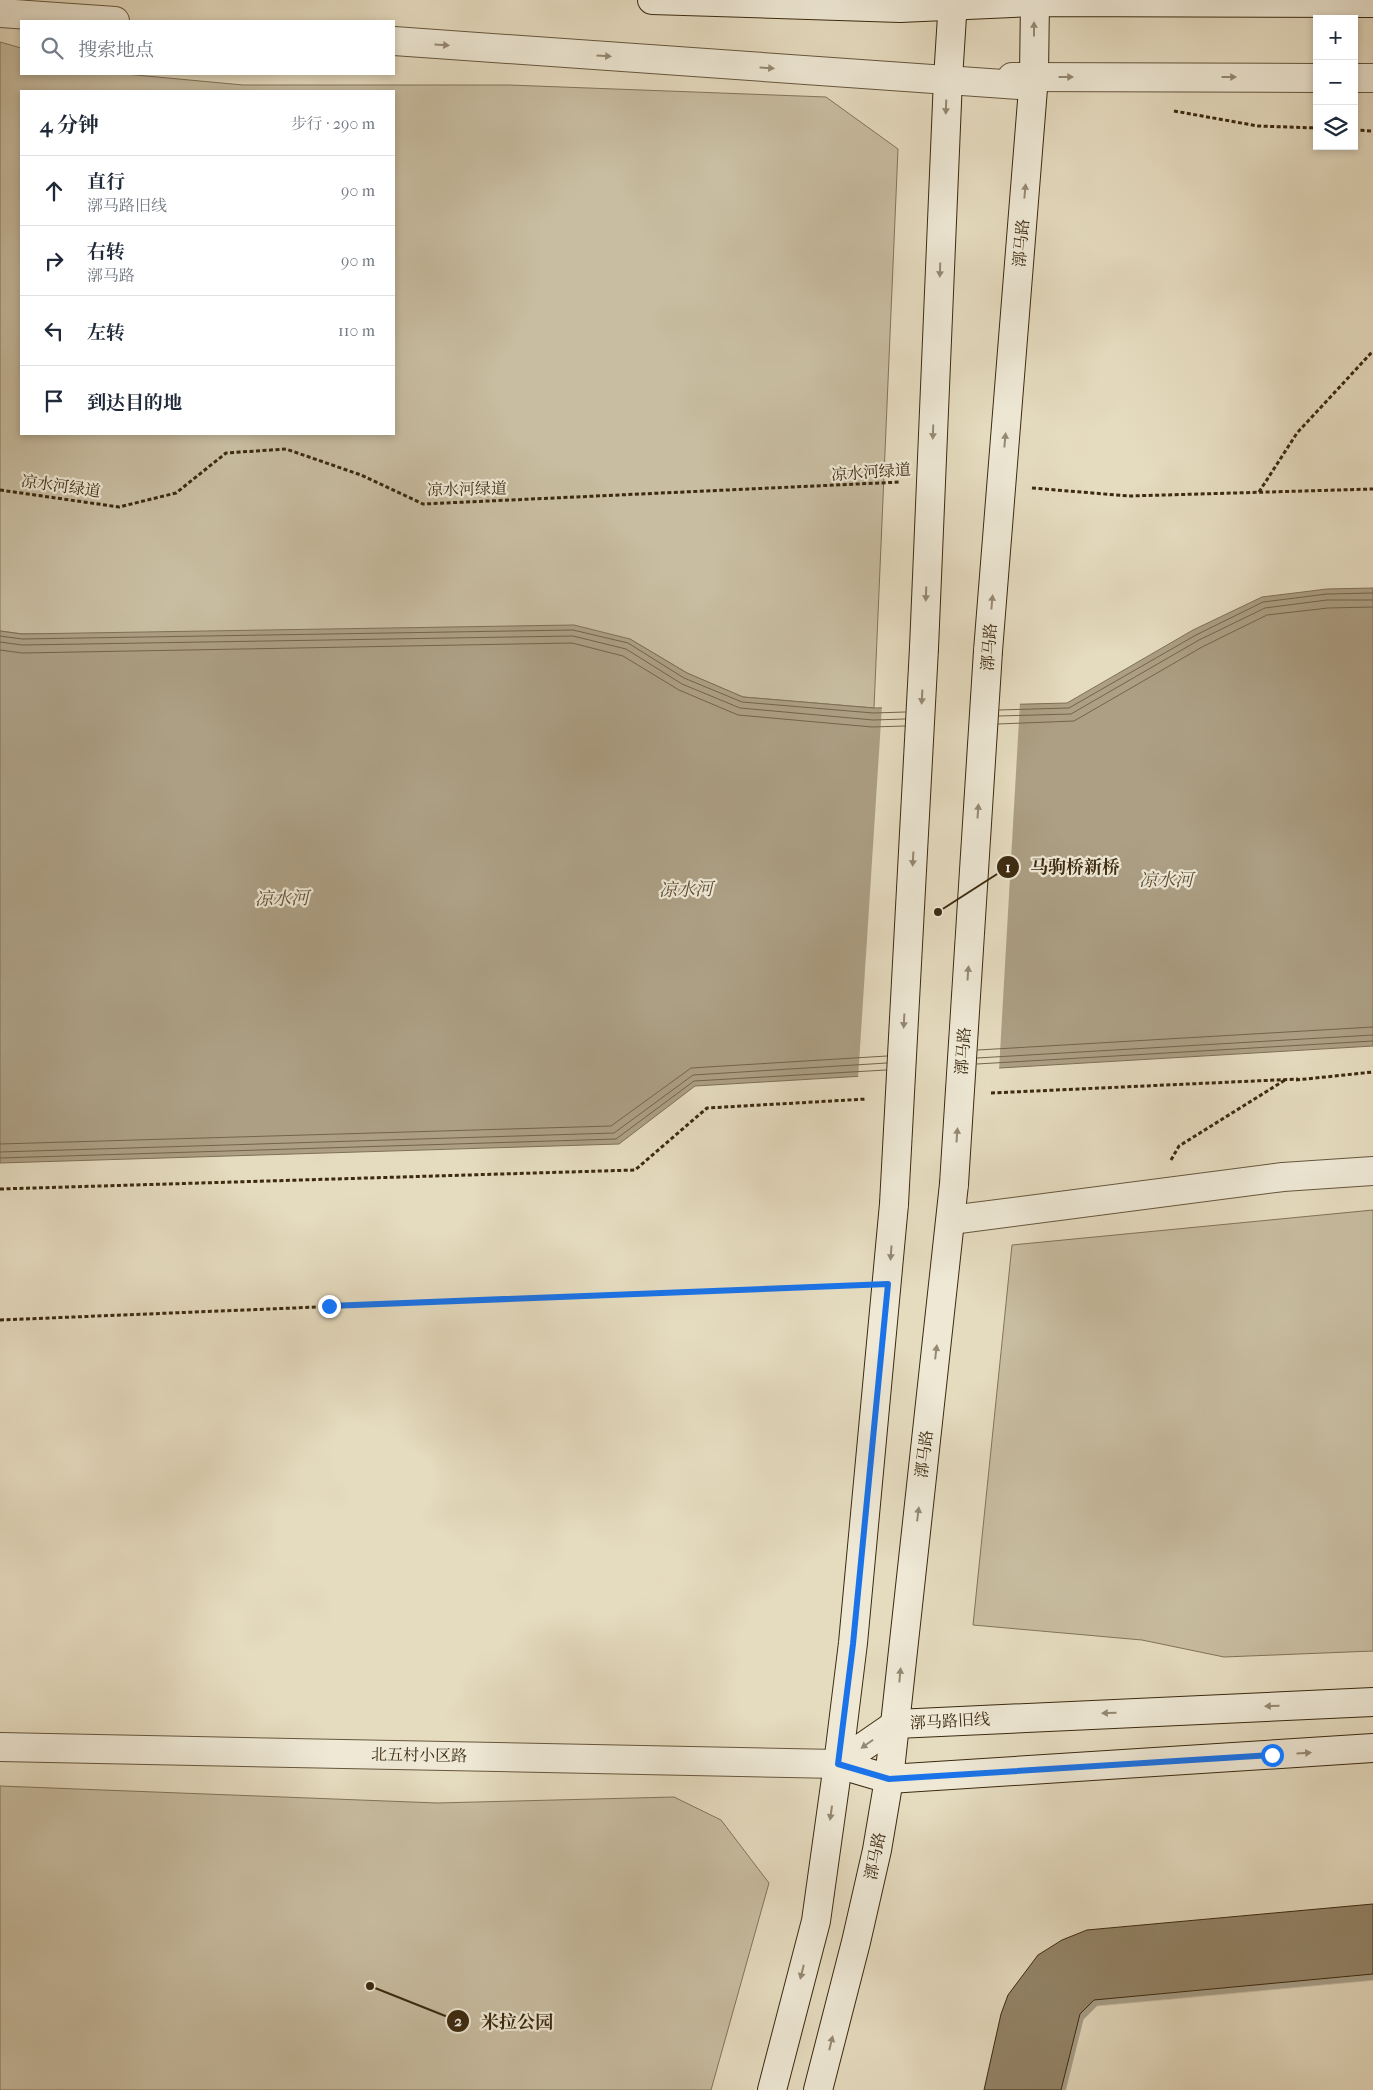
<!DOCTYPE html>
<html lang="zh">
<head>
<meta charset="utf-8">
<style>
	:root { --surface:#fff; --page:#f2f2f3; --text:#1f2937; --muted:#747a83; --line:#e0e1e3 }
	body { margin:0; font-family:"IM FELL French Canon","Noto Serif SC",serif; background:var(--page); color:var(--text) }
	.controls { position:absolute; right:15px; top:15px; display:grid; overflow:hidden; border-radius:0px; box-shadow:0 2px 8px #0003 }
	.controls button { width:45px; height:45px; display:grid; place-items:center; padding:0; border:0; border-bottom:1px solid var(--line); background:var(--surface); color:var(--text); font:25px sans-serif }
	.stop { position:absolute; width:15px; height:15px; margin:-11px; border:4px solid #1a73e8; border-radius:50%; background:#fff }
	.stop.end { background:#1a73e8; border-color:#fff; box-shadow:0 1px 5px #0008 }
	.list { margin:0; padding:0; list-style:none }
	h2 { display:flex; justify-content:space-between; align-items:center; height:65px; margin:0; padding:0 20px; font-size:21px }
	h2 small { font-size:16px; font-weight:400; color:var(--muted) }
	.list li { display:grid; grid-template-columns:32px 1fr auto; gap:15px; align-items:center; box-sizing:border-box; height:70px; padding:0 20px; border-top:1px solid var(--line) }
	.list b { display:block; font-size:19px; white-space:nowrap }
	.list p { margin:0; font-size:16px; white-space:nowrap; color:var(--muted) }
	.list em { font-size:16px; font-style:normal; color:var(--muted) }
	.icon { flex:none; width:28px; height:28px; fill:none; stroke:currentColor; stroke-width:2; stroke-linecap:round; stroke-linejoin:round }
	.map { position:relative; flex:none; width:1373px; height:2090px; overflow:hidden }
	.search { position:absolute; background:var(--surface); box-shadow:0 2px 8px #0003; left:20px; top:20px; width:375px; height:55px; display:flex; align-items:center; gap:12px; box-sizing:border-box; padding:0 18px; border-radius:0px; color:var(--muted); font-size:19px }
	.panel { position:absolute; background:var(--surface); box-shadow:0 2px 8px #0003; left:20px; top:90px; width:375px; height:345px; border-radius:0px }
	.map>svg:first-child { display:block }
	.green { fill:#c8bda1; stroke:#827458; fill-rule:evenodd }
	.water { fill:#ac9f84; stroke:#7f7056 }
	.pier { fill:#e5dbbf }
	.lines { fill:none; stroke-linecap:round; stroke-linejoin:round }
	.shore { stroke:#74644a; stroke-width:1 }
	.building { fill:#94866b; stroke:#3c2a10; filter:url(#shadow) }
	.minor-casing { stroke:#66563c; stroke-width:30 }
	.tertiary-casing { stroke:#66563c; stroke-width:30 }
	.secondary-casing { stroke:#3c2a10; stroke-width:30 }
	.path { stroke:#3c2a10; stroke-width:3; stroke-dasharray:4 2.5; stroke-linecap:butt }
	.minor { stroke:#eee8d5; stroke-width:28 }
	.tertiary { stroke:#eee8d5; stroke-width:28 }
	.secondary { stroke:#eee8d5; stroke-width:28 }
	.secondary-bridge-casing { stroke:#3c2a10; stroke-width:30; stroke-linecap:butt }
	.secondary-bridge { stroke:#eee8d5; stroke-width:28 }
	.oneway { fill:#958972 }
	.route { stroke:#1a73e8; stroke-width:6 }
	.labels { text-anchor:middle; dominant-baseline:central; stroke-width:4.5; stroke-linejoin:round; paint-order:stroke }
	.street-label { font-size:16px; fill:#3c2a10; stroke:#eee8d5 }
	.water-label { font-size:18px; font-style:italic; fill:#5e4d33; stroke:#eee8d5 }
	.leader { fill:none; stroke:#3c2a10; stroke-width:2 }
	.callout-dot { fill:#3c2a10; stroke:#eee8d5; stroke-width:2 }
	.mark-label { font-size:15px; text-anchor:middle; font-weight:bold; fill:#fff }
	.callout-label { font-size:18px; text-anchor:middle; font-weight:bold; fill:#3c2a10; stroke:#eee8d5; stroke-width:4.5; stroke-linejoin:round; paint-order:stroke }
</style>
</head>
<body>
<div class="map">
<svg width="1373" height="2090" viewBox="0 0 1373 2090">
	<defs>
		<filter id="shadow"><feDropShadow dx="3" dy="5.5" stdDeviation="0" flood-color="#0004"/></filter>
	</defs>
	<rect width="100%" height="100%" fill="#e5dbbf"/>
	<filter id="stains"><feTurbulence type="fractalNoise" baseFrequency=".004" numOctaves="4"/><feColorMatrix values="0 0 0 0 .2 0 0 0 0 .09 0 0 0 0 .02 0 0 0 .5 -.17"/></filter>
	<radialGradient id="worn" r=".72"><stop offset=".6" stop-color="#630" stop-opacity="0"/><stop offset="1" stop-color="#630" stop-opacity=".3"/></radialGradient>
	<!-- green -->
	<g class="green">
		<path d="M0,42L21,48V74H125L243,85H509L826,97L898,149L874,708L743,697L687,673L630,639L22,634L0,631ZM21,91H394V434H21Z"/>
		<path d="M1373,1210V1651L1224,1657L1142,1640L973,1625L1012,1245Z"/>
		<path d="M0,1786L437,1803L674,1797L721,1820L769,1883L711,2090H0Z"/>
	</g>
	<!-- water -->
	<path class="water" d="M1373,588V1046L695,1086L619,1144L0,1163V631L22,634L574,625L630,639L687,673L743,697L874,708L1067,703L1193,630L1262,597L1327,589Z"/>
	<!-- pier -->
	<path class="pier" d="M1020,702L999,1070L858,1079L882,706Z"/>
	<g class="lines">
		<!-- shore -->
		<g class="shore">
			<path d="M0,636L22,639L573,630L628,643L684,678L742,702L873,713L905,712"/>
			<path d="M0,642L22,645L573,636L626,649L682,684L740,708L873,720L905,719"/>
			<path d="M0,650L22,653L572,643L623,656L679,690L738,715L872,727L905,726"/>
			<path d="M999,710L1069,708L1196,635L1263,602L1327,594L1373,593"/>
			<path d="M999,716L1071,714L1199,640L1265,608L1327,600H1373"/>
			<path d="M998,724L1074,721L1202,647L1267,615L1328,608L1373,607"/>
			<path d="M978,1050L1373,1027"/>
			<path d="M977,1058L1373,1035"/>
			<path d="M977,1064L1373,1041"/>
			<path d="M0,1144L611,1126L691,1068L887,1056"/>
			<path d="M0,1152L614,1133L693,1075L887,1063"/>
			<path d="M0,1158L616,1139L694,1081L886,1070"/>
		</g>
	</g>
	<!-- building -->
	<path class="building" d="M1373,1904V1974L1094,2000L1080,2014L1061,2090H984L1001,2014L1008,1995L1038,1955L1062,1940L1087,1930Z"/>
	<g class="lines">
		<defs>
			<path id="minor" d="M951,1220L1283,1177L1373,1171"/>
			<g id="tertiary">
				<path d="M0,13L115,21"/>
				<path d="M394,41L1033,86"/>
				<path d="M1012,77L1317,78"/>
				<path d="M1354,78H1373"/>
				<path d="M0,1747L838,1764"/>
			</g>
			<g id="secondary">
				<path d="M652,0L900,8L1035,2L1373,3"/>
				<path d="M924,648L948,79L953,0"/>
				<path d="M988,651L1034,76L1035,0"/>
				<path d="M838,1764L896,1724L1373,1702"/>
				<path d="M838,1764L889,1779L1373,1748"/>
				<path d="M772,2090L816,1921L838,1764L853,1643L894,1204"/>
				<path d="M818,2090L856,1942L877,1850L889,1779L954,1184"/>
			</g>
		</defs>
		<!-- minor casing -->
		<use href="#minor" class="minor-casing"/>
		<!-- tertiary casing -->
		<use href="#tertiary" class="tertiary-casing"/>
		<!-- secondary casing -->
		<use href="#secondary" class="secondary-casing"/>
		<!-- path -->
		<g class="path">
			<path d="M1174,111L1258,126L1317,128"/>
			<path d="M1354,130L1373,131"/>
			<path d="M1032,488L1129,496L1373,489"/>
			<path d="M0,490L119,507L176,493L226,453L286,449L361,475L423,504L901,482"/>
			<path d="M1259,492L1297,433L1373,351"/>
			<path d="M1296,1080L1373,1072"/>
			<path d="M991,1093L1298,1079"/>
			<path d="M1171,1160L1179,1146L1285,1080"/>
			<path d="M0,1189L635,1170L707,1108L867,1099"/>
			<path d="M0,1320L856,1285"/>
		</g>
		<!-- minor -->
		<use href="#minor" class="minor"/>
		<!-- tertiary -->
		<use href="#tertiary" class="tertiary"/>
		<!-- secondary -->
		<use href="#secondary" class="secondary"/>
		<defs>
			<g id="secondary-bridge">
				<path d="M954,1184L988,651"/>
				<path d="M894,1204L924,648"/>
			</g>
		</defs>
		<!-- secondary-bridge casing -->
		<use href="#secondary-bridge" class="secondary-bridge-casing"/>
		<!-- secondary-bridge -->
		<use href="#secondary-bridge" class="secondary-bridge"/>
	</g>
	<!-- one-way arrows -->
	<defs><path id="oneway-solid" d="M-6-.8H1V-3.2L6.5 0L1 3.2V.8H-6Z" transform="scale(1.25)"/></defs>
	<g class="oneway">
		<use href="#oneway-solid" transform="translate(1034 29) rotate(-90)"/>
		<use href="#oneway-solid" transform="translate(442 45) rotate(4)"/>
		<use href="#oneway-solid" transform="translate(604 56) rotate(4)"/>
		<use href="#oneway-solid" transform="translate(767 68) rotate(4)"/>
		<use href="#oneway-solid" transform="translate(1066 77)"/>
		<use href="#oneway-solid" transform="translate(1229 77)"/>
		<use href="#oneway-solid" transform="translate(946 107) rotate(92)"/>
		<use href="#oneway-solid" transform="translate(1025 191) rotate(-85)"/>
		<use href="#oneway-solid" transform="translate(940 270) rotate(92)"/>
		<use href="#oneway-solid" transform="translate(933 432) rotate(92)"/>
		<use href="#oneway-solid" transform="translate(1005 440) rotate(-85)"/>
		<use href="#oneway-solid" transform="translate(926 594) rotate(92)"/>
		<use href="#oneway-solid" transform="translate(992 602) rotate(-85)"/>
		<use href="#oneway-solid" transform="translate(922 697) rotate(93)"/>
		<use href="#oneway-solid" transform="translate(978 811) rotate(-86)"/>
		<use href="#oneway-solid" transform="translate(913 859) rotate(93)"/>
		<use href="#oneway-solid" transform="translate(968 973) rotate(-86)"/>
		<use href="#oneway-solid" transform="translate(904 1021) rotate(93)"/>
		<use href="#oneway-solid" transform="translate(957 1135) rotate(-86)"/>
		<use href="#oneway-solid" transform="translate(891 1253) rotate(94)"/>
		<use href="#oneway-solid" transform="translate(936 1352) rotate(-83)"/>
		<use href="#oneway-solid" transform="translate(918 1514) rotate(-83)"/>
		<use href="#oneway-solid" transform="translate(900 1675) rotate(-85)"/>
		<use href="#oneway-solid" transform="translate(1272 1706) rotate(178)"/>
		<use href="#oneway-solid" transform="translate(1109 1713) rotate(178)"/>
		<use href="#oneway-solid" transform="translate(867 1744) rotate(145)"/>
		<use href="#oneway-solid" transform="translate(1304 1753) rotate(-4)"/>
		<use href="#oneway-solid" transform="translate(831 1813) rotate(98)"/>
		<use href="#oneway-solid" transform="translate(802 1972) rotate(104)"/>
		<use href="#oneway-solid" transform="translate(831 2043) rotate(-76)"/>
	</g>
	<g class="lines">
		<!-- route -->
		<path class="route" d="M329,1306L888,1284L853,1644L838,1764L889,1779L1272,1755"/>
	</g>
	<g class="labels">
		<!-- street labels -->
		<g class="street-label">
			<text transform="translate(1021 243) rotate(-85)">漷马路</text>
			<text transform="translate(871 472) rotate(-4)">凉水河绿道</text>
			<text transform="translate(61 486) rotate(8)">凉水河绿道</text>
			<text transform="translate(467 489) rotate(-1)">凉水河绿道</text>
			<text transform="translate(989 647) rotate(-86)">漷马路</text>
			<text transform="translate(963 1051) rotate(-86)">漷马路</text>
			<text transform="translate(924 1454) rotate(-83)">漷马路</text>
			<text transform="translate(950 1721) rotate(-3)">漷马路旧线</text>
			<text transform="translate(419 1755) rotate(1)">北五村小区路</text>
			<text transform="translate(875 1856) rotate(-79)">漷马路</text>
		</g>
		<!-- water labels -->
		<g class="water-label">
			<text x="1166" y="880">凉水河</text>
			<text transform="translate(686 890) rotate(-1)">凉水河</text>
			<text transform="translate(282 899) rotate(-1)">凉水河</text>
		</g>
	</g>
	<!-- callouts -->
	<path class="leader" d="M938 912L1008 867M370 1986L458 2021"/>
	<g class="callout-dot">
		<circle cx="938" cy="912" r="5"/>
		<circle cx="370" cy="1986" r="5"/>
		<circle cx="1008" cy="867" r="12"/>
		<circle cx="458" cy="2021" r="12"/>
	</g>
	<g class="mark-label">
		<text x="1008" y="872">1</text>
		<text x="458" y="2026">2</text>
	</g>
	<g class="callout-label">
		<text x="1075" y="873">马驹桥新桥</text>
		<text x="517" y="2028">米拉公园</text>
	</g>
	<rect width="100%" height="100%" filter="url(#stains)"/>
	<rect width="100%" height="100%" fill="url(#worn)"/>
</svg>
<div class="controls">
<button>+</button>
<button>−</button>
<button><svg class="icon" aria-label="layers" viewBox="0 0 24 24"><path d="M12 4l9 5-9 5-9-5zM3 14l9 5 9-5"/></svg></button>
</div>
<div class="stop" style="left:1272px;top:1755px"></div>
<div class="stop end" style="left:329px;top:1306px"></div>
<div class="search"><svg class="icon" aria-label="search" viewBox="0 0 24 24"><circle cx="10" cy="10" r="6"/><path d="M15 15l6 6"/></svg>搜索地点</div>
<section class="panel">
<h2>4 分钟<small>步行 · 290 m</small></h2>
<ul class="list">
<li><svg class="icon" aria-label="ahead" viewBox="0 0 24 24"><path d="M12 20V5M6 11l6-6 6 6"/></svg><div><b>直行</b><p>漷马路旧线</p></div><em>90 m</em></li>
<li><svg class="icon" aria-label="right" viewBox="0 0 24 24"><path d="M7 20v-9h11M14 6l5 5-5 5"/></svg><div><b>右转</b><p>漷马路</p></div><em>90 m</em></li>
<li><svg class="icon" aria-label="left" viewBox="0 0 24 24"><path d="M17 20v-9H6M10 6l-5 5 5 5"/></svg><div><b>左转</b></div><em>110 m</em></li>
<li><svg class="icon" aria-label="arrive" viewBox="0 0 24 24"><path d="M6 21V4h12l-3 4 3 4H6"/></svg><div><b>到达目的地</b></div></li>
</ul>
</section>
</div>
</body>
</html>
